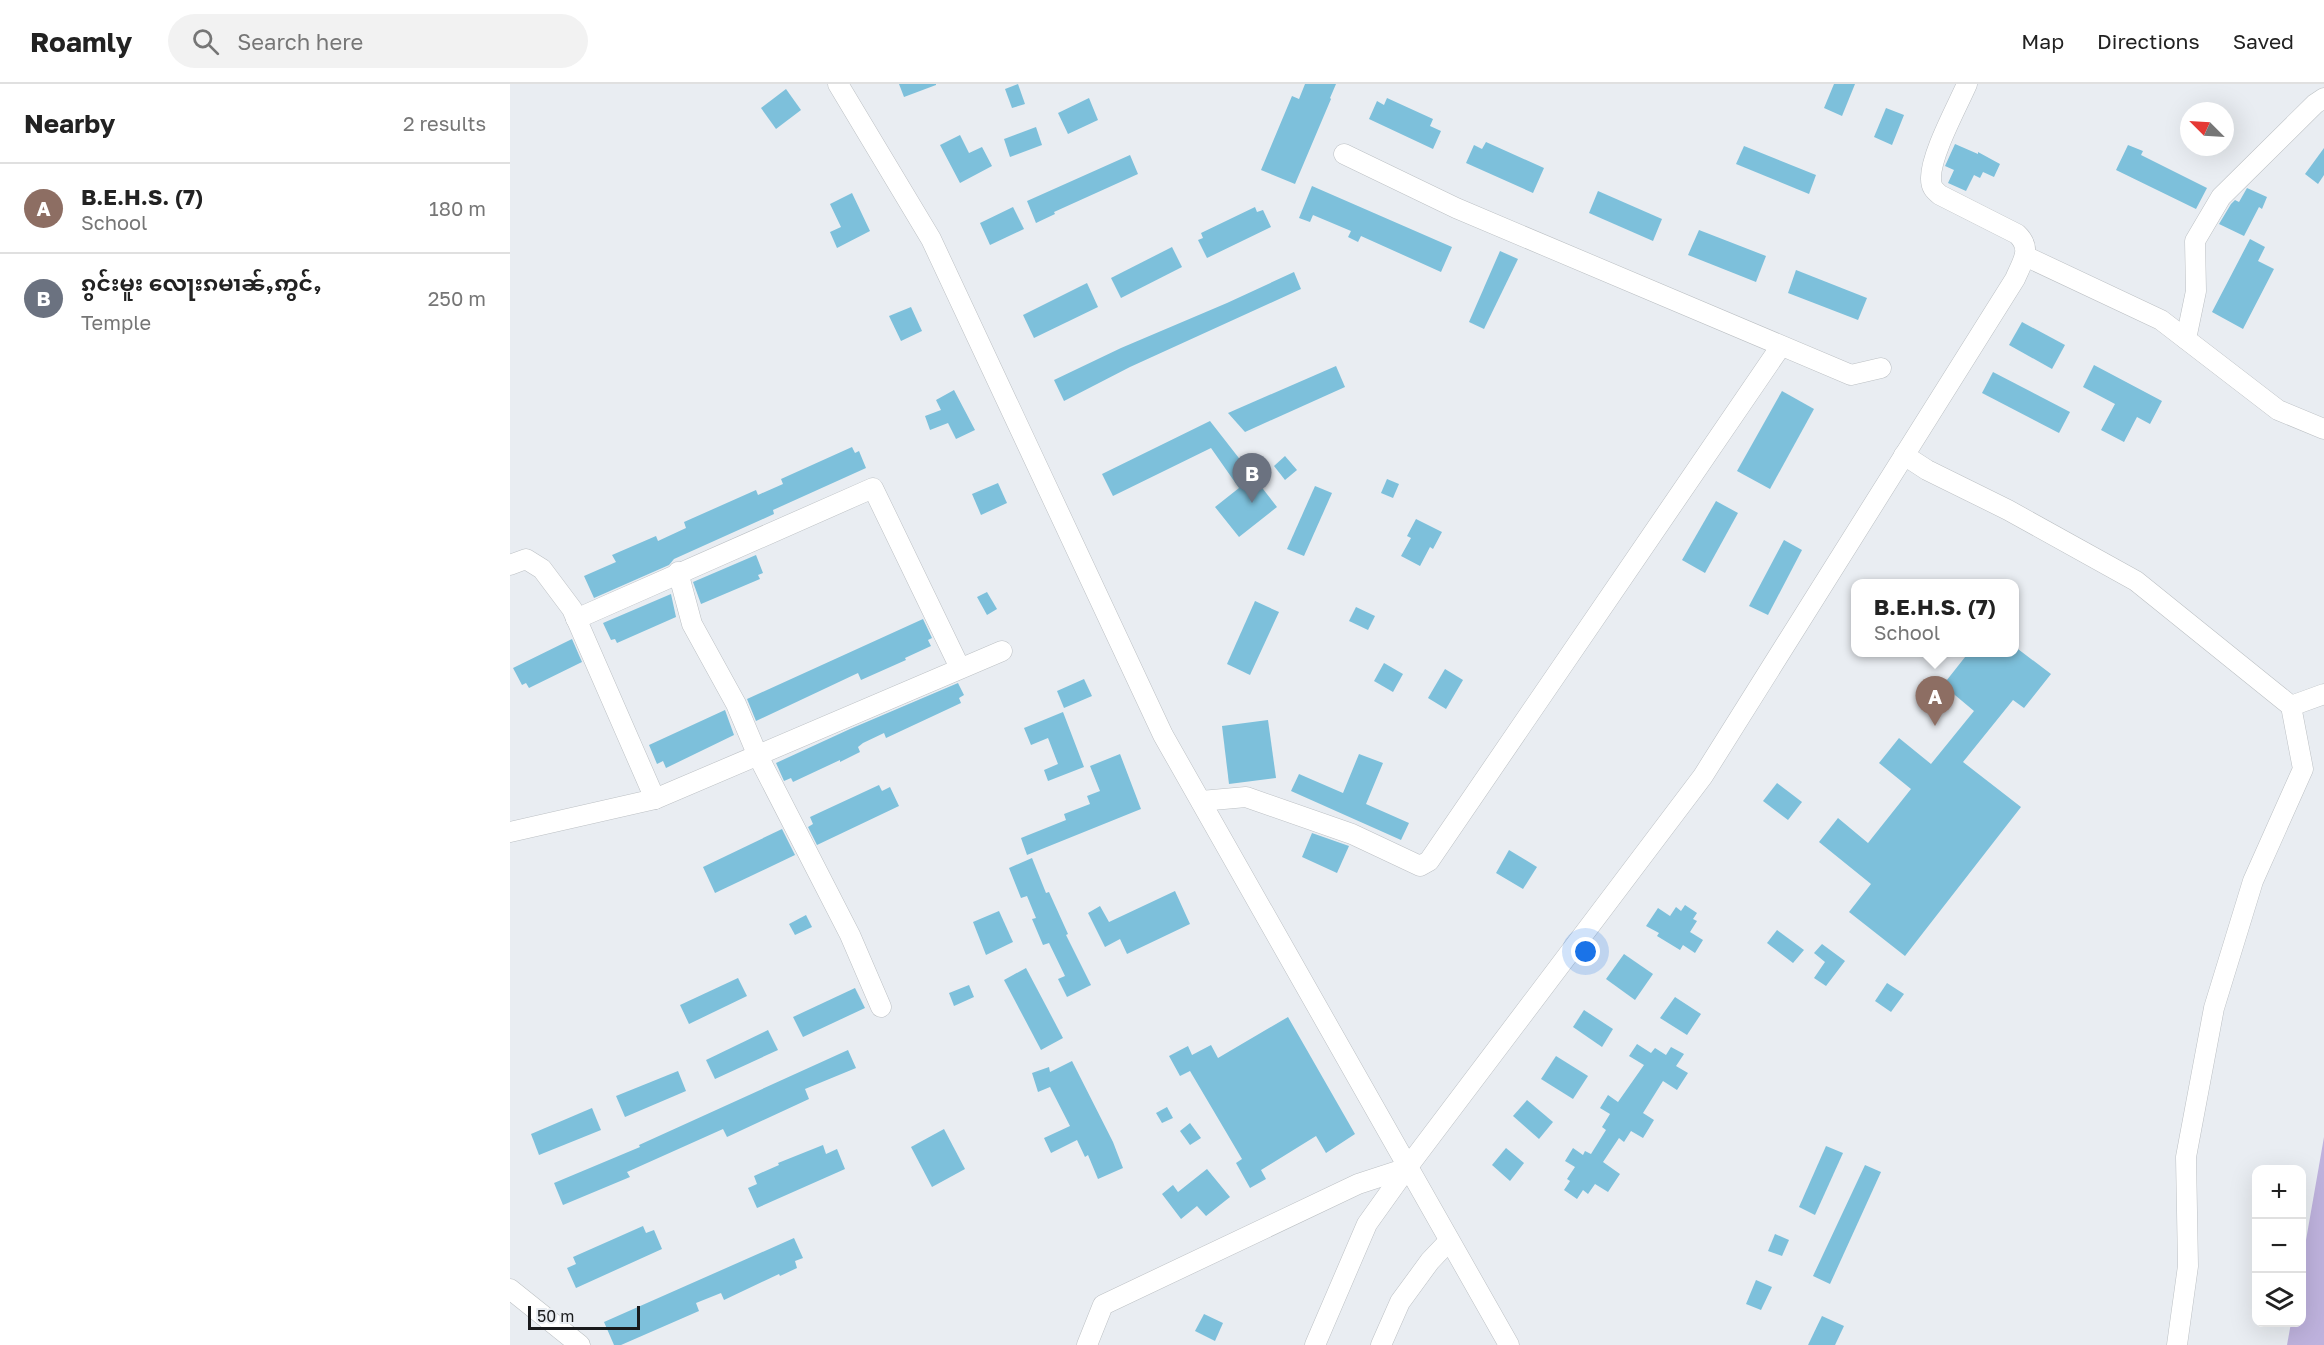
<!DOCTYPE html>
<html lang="en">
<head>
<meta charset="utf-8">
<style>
	:root { --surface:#fff; --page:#f2f2f2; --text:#222; --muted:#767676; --line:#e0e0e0; --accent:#2563eb }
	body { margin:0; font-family:"Golos Text","Noto Sans Myanmar",sans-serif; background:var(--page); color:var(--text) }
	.controls { position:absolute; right:18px; bottom:18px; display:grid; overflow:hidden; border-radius:12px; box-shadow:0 6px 24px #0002 }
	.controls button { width:54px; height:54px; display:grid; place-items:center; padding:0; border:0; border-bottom:2px solid var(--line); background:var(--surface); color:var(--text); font:30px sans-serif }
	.compass { position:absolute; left:1670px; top:18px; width:54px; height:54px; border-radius:50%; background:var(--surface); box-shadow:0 6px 24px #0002; rotate:294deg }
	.scale { position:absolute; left:18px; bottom:15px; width:112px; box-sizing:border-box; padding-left:6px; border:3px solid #191a1c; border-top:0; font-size:16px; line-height:21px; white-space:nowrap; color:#191a1c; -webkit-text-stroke:4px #e9edf2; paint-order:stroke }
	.you { position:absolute; left:1076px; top:868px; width:21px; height:21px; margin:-15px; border:4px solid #fff; border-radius:50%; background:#1a73e8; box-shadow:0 0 0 9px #1a73e833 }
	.badge { display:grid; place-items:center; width:39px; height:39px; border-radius:50%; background:var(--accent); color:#fff; font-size:20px; font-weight:700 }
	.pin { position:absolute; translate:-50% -50px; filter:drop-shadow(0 2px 3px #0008) }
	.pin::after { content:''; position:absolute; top:32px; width:21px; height:18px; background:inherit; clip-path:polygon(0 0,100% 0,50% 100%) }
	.popup { position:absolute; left:1341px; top:495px; width:168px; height:78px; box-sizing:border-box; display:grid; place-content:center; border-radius:12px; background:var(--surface); filter:drop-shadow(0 2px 4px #0005); font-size:20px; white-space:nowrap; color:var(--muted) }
	.popup b { font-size:22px; color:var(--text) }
	.popup::after { content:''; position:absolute; left:50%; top:100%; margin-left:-12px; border:12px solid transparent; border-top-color:var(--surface) }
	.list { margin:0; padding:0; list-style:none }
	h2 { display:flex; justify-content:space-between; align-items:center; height:78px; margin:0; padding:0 24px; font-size:26px }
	h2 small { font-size:20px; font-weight:400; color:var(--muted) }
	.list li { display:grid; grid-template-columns:39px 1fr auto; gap:18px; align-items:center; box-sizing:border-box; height:90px; padding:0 24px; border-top:2px solid var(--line) }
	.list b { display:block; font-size:22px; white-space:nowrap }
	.list p { margin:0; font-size:20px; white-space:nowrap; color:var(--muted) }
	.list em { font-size:20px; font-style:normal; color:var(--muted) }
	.icon { flex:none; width:33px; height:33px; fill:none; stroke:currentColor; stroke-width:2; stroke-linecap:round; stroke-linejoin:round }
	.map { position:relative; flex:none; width:1814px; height:1261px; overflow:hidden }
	header { display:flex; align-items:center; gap:36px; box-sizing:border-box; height:84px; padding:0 30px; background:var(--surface); border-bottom:2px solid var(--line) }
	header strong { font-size:28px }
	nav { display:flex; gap:33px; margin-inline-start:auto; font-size:21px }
	.search { width:420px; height:54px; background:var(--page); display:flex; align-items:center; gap:15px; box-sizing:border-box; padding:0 21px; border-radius:33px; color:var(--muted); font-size:22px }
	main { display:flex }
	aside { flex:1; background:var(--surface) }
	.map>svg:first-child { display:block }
	.green { fill:#beb2dd }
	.building { fill:#7dc0db }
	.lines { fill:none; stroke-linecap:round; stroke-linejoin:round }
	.minor-casing { stroke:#bcc0c4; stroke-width:21 }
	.minor { stroke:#fff; stroke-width:20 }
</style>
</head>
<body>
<header>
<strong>Roamly</strong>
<div class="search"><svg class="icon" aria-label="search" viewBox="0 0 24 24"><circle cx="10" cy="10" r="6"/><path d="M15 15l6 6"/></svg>Search here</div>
<nav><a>Map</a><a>Directions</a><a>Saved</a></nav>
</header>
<main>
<aside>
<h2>Nearby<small>2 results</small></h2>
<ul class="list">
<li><span class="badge" style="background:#8d6e63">A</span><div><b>B.E.H.S. (7)</b><p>School</p></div><em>180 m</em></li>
<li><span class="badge" style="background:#6b7280">B</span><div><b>ၵွင်းမူး လေႃးၵမၢၼ်ႇဢွင်ႇ</b><p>Temple</p></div><em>250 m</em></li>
</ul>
</aside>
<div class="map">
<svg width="1814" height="1261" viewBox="0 0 1814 1261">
	<rect width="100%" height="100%" fill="#e9edf2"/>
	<!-- green -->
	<path class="green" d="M1814,1053V1261H1777L1781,1239L1792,1238V1179Z"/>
	<!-- building -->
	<g class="building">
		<path d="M389,0H426V1L394,13Z"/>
		<path d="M508,0L515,20L502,24L495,5Z"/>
		<path d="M795,0H826L820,14L821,15L785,100L751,86L782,12L789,15Z"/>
		<path d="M1324,0H1345L1332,32L1314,24Z"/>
		<path d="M276,5L291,26L266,45L251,24Z"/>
		<path d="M579,14L588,36L558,50L548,29Z"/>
		<path d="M877,14L923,35L920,42L931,47L923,65L859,35L867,17L874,21Z"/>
		<path d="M1376,24L1394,31L1382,61L1364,53Z"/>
		<path d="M526,43L532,61L500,73L494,55Z"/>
		<path d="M450,51L459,69L472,63L482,82L450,99L430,61Z"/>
		<path d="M976,58L1034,84L1023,109L956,79L964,61L972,65Z"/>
		<path d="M1445,60L1468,70V68L1490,80L1484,93L1473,88L1470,94L1464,91L1456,107L1438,99L1444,86L1435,82Z"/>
		<path d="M1618,61L1633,67L1631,71L1697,104L1686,125L1606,86Z"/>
		<path d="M1234,62L1306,91L1299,110L1226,80Z"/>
		<path d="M1814,64V91L1808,100L1795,90Z"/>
		<path d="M620,71L628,90L544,128L545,130L526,139L517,117Z"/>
		<path d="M802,102L942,163L931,188L851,152L848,158L838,153L841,147L803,131L800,138L789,134Z"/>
		<path d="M1737,104L1757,113L1752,125L1749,123L1734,152L1709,140L1721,120L1725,116L1729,118Z"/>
		<path d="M1088,107L1152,135L1143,157L1079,129Z"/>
		<path d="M342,109L360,147L327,164L320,148L331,143L320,120Z"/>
		<path d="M503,123L514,145L480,161L470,139Z"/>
		<path d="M745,123L747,128L753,126L761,143L697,174L688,156L693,154L691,149Z"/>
		<path d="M1189,146L1256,172L1246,198L1178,171Z"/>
		<path d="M1740,155L1755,163L1748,177L1764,185L1733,245L1702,228Z"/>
		<path d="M662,163L672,183L611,214L601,194Z"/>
		<path d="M990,167L1008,175L974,245L959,238Z"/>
		<path d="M1286,186L1357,214L1348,236L1278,209Z"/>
		<path d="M784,188L791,205L620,283L554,317L544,296L611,264L717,219Z"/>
		<path d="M577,199L588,223L524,254L513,231Z"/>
		<path d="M401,223L412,247L391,257L379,232Z"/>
		<path d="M1512,238L1555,261L1542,285L1499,261Z"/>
		<path d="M1584,281L1652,317L1640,340L1627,333L1614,358L1591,346L1605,320L1573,303Z"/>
		<path d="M826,282L835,303L735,348L718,329Z"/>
		<path d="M1483,288L1560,328L1549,349L1472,309Z"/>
		<path d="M444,306L465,346L446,355L438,339L420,346L415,332L431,326L426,316Z"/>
		<path d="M1272,307L1304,325L1260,405L1227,387Z"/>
		<path d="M700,337L767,423L729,453L705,423L729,404L701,364L603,412L592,390Z"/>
		<path d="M342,363L345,369L349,367L356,384L263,426L264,430L164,475L159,481L84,514L74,492L106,478L102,471L146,452L148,457L176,444L174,438L246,406L248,411L273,400L271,395Z"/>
		<path d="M775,372L787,386L775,396L764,382Z"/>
		<path d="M877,395L889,400L883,414L871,409Z"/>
		<path d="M488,399L497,419L471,431L462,410Z"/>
		<path d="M805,402L822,409L794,472L777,465Z"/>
		<path d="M1206,417L1228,429L1195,489L1172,476Z"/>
		<path d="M906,435L932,448L923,465L920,463L910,482L891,472L901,454L897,452Z"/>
		<path d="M1274,456L1292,466L1258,531L1239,522Z"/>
		<path d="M246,471L253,489L248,491L250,495L191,520L183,498Z"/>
		<path d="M477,508L487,525L477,531L467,513Z"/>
		<path d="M161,510L166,533L107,559L105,555L101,556L93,539Z"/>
		<path d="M745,517L769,528L740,591L717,580Z"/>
		<path d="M846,523L865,532L858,546L839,537Z"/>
		<path d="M413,535L422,554L418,556L421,562L395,574L396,576L351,596L348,589L246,637L237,615Z"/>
		<path d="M62,555L72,578L19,604L16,599L12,601L3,584Z"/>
		<path d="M1504,562L1541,590L1514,624L1503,616L1453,678L1511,723L1395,872L1339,828L1361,800L1309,758L1328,734L1358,759L1401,705L1369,679L1389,654L1421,680L1464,627L1433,601L1459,568H1504Z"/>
		<path d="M874,579L893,590L883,608L864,597Z"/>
		<path d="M935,585L953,596L936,625L918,614Z"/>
		<path d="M574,595L582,612L554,624L547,607Z"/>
		<path d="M448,599L454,611L449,614L451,619L376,654L374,649L353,659L348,663L350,668L330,678V676L283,698L281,694L274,697L266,679L340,645Z"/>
		<path d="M215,626L224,651L156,684L153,677L147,680L139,661Z"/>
		<path d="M553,628L574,683L538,697L534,686L548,680L538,654L521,661L514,644Z"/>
		<path d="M758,636L766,694L719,700L712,642Z"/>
		<path d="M610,670L631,725L517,771L511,754L556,736L554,730L580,720L577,712L590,707L580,682Z"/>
		<path d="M849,670L873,679L856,720L899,739L891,756L781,707L789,690L833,709Z"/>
		<path d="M1267,699L1292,718L1278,736L1253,717Z"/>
		<path d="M369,701L372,707L380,703L389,722L307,761L298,743L303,740L300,733Z"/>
		<path d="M272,745L285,771L205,809L193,783Z"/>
		<path d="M802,749L839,762L827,789L792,773Z"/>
		<path d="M999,766L1027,783L1013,805L986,789Z"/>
		<path d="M522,774L536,809L539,808L558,850L556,851L581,901L557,913L548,895L555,892L539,859L533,861L522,835L526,834L517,812L511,814L499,784Z"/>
		<path d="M665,807L680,840L617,870L610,855L595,863L578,829L590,822L599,838Z"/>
		<path d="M1175,821L1187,829L1183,835L1187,837L1180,848L1193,856L1185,869L1173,861L1170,866L1147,852L1149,849L1136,842L1148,824L1160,832L1166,823L1171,827Z"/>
		<path d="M489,827L503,858L476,871L463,838Z"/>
		<path d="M296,831L302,843L285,851L279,840Z"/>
		<path d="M1267,846L1294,866L1283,879L1257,859Z"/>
		<path d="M1312,860L1335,877L1316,902L1304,894L1315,878L1304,869Z"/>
		<path d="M1114,870L1143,890L1125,916L1096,895Z"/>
		<path d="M516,884L553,954L531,966L494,896Z"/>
		<path d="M228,894L237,912L179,940L170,921Z"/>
		<path d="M1377,899L1394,910L1381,928L1365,917Z"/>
		<path d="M459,901L464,913L444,922L439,909Z"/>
		<path d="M345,904L355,924L293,953L283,933Z"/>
		<path d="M1165,913L1191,930L1177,951L1150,934Z"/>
		<path d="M1074,926L1103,945L1092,963L1063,943Z"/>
		<path d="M778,933L845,1050L816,1069L806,1052L751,1086L756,1095L740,1104L726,1079L732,1075L680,987L670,992L659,972L678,962L682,971L701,961L708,974Z"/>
		<path d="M258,946L268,966L205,995L196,976Z"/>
		<path d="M1127,960L1141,969L1145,964L1156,971L1161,963L1174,970L1166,982L1178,989L1167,1006L1153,997L1133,1029L1144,1036L1133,1054L1121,1047L1114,1058L1109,1054L1093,1078L1110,1090L1098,1108L1085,1100L1078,1110L1073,1106L1067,1115L1054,1106L1060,1097L1057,1095L1065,1083L1055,1077L1063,1064L1073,1071L1075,1067L1081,1070L1096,1046L1092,1043L1100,1030L1090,1024L1098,1011L1108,1018L1134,981L1119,972Z"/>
		<path d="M338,966L346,984L295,1005L299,1015L217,1053L213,1045L117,1088L120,1093L53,1121L44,1099L130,1063L129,1061Z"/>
		<path d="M1046,972L1078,992L1063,1015L1031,995Z"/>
		<path d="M562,977L603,1058L613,1084L588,1095L578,1071L575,1073L567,1056L541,1069L534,1054L560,1042L540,1003L528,1008L522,989L539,983L540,988Z"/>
		<path d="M168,987L176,1007L115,1033L106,1012Z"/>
		<path d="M1017,1016L1043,1038L1029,1055L1003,1032Z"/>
		<path d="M657,1023L663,1034L652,1039L646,1029Z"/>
		<path d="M82,1024L91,1046L29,1071L21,1050Z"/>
		<path d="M680,1039L691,1054L680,1061L670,1047Z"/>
		<path d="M434,1045L455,1085L422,1103L401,1063Z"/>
		<path d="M313,1061L316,1070L327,1065L335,1085L247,1124L238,1104L247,1100L244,1092L269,1081L268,1079Z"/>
		<path d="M1316,1062L1333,1069L1305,1131L1289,1123Z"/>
		<path d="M996,1064L1014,1079L1000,1097L982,1081Z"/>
		<path d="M1355,1081L1371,1088L1320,1200L1303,1192Z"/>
		<path d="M697,1085L720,1113L696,1132L687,1122L671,1135L652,1110L663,1101L668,1108Z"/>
		<path d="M133,1142L136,1149L144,1146L152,1165L66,1204L57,1184L66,1180L63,1173Z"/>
		<path d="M1265,1150L1279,1156L1272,1172L1258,1167Z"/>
		<path d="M284,1154L293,1174L285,1177L287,1184L270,1192L269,1190L214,1216L211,1209L186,1219L189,1227L111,1261H104L94,1238Z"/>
		<path d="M1246,1196L1262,1203L1251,1226L1236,1220Z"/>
		<path d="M694,1230L713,1239L705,1257L685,1247Z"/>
		<path d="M1312,1232L1334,1242L1325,1261H1298Z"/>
	</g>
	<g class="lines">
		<defs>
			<g id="minor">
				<path d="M328,0L421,155L653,651L999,1261"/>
				<path d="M834,70L946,124L1341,291L1371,284"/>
				<path d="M1515,172L1651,236L1768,326L1814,345"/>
				<path d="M1676,255L1686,207L1685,157L1711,113L1805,20L1814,14"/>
				<path d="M1394,371L1417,386L1498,426L1626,497L1781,622L1814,610"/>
				<path d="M0,481L16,475L32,485L62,525L145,715L0,748"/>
				<path d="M168,488L182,540L226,620L247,670L340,851L371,923"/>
				<path d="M66,535L363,404L450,584"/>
				<path d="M145,715L492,567"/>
				<path d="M691,717L736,713L842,750L910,782L919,777L1271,262"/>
				<path d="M0,1205L70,1261"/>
				<path d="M577,1261L593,1221L848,1100L897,1084"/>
				<path d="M805,1261L857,1140L897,1084L1193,692L1505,195C1512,178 1523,165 1507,150L1430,111C1424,106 1421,103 1421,95C1420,72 1447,23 1457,0"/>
				<path d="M871,1261L890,1218L920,1177L939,1157"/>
				<path d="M1667,1261L1678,1182L1676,1073L1704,924L1743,797L1793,685L1781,622"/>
			</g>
		</defs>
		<!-- minor casing -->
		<use href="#minor" class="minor-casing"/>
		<!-- minor -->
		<use href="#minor" class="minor"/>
	</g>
</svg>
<div class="controls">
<button>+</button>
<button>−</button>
<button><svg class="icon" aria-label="layers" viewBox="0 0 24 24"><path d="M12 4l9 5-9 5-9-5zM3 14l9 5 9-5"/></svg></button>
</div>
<svg class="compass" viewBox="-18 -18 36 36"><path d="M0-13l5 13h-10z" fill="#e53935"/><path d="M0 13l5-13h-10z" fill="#767676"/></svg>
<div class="scale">50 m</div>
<div class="you"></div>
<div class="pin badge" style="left:1425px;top:642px;background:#8d6e63">A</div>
<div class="popup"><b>B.E.H.S. (7)</b>School</div>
<div class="pin badge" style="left:742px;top:419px;background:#6b7280">B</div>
</div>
</main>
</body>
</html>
